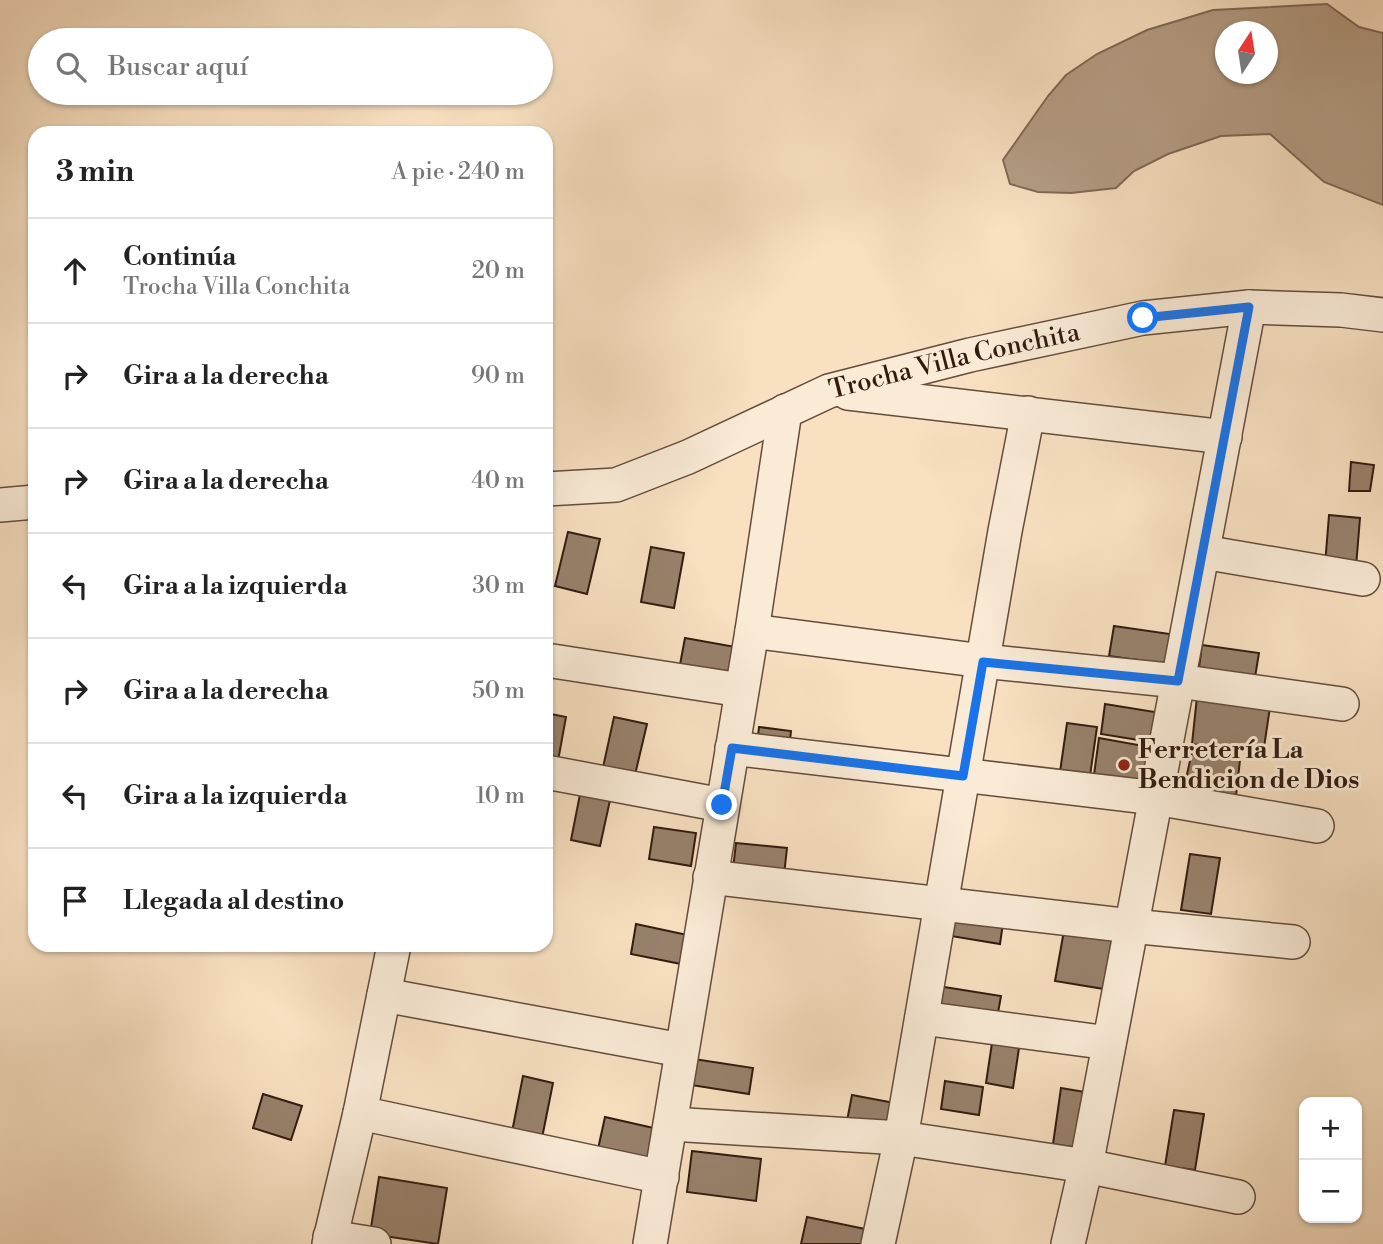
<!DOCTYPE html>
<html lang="es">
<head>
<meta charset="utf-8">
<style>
	:root { --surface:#fff; --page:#f2f2f2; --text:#222; --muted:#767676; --line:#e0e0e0 }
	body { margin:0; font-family:"Libre Bodoni",serif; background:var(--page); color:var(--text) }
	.controls { position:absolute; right:21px; bottom:21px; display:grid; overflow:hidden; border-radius:14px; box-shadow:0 2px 5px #0004 }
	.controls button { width:63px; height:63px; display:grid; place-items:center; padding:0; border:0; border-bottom:2px solid var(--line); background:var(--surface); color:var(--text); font:35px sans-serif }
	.compass { position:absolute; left:1215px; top:21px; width:63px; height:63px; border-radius:50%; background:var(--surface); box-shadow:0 2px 5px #0004; rotate:12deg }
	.stop { position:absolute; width:21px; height:21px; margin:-16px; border:5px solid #1a73e8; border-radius:50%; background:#fff }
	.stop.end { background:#1a73e8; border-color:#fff; box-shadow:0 2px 7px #0008 }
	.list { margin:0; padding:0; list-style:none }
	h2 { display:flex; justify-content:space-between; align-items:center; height:91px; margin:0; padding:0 28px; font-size:30px }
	h2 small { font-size:23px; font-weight:400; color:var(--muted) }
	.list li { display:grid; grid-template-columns:46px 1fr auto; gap:21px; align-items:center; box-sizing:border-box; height:105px; padding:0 28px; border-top:2px solid var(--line) }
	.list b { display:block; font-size:26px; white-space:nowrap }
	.list p { margin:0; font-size:23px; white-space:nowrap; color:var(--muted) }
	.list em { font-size:23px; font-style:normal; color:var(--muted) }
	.icon { flex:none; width:38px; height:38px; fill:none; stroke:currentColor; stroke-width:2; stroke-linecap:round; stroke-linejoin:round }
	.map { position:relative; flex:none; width:1383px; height:1244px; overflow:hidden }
	.search { position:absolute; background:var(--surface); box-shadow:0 2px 5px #0004; left:28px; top:28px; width:525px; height:77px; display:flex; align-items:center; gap:18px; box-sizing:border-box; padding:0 24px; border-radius:38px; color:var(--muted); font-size:26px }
	.panel { position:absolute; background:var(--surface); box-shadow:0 2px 5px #0004; left:28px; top:126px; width:525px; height:826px; border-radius:21px }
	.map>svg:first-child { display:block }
	.water { fill:#b49d85; stroke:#806956; stroke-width:2; fill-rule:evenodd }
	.building { fill:#98816c; stroke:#311b10; stroke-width:2 }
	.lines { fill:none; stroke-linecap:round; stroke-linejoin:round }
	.minor-casing { stroke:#634c3c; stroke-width:36 }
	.minor { stroke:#faebd7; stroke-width:33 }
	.route { stroke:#1a73e8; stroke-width:9 }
	.poi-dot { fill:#8f2418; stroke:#faebd7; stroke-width:2.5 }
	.labels { text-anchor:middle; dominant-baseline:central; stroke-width:6; stroke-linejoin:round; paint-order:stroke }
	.street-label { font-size:26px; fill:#311b10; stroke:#faebd7 }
	.poi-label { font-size:26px; font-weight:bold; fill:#311b10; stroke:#faebd7; text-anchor:start }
</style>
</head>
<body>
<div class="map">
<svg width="1383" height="1244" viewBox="0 0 1383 1244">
	<rect width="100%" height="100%" fill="#f8e0c1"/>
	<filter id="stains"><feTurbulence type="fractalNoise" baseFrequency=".00286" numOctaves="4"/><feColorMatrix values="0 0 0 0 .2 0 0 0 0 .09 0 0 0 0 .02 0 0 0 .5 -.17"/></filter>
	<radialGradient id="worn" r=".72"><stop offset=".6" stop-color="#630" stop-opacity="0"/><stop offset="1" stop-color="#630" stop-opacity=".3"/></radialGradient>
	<!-- water -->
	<path class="water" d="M1327,4L1359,27L1383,33V205L1324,182L1270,134L1221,136L1168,154L1134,171L1116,188L1071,193L1038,192L1010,184L1003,160L1048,96L1066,75L1097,54L1147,30L1213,10ZM1226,32H1268V74H1226Z"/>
	<!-- building -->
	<g class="building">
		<path d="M1351,462L1374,465L1370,491H1349Z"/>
		<path d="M1329,515L1360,518L1356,567L1325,565Z"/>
		<path d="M568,532L600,539L587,594L555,586Z"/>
		<path d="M651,547L684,553L674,608L641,602Z"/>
		<path d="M1114,626L1170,634L1166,664L1109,656Z"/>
		<path d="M685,638L741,648L735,680L679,670Z"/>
		<path d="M1202,645L1259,653L1254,683L1198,675Z"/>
		<path d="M1197,697L1270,707L1263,754L1192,744Z"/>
		<path d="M1105,704L1161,713L1157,743L1101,734Z"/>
		<path d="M546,713L566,717L556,772L546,770Z"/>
		<path d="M614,717L647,724L634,779L602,772Z"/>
		<path d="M1067,723L1097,727L1089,783L1059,779Z"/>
		<path d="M759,727L791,731L789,749L757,745Z"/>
		<path d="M1099,738L1155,748L1149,790L1093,782Z"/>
		<path d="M1192,752L1240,760L1236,796L1183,792Z"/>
		<path d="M582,784L612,791L600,846L571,840Z"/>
		<path d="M654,827L696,833L691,866L649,859Z"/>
		<path d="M736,843L787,848L784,875L733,869Z"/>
		<path d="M1190,854L1220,858L1211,914L1181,910Z"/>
		<path d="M955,908L1004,916L1000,944L951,936Z"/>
		<path d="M636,924L692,936L686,965L631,954Z"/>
		<path d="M1065,925L1114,934L1104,989L1055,981Z"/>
		<path d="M938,986L1001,996L996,1024L934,1015Z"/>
		<path d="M992,1043L1019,1048L1013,1088L986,1083Z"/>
		<path d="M694,1059L753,1068L749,1094L691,1085Z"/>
		<path d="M523,1076L553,1083L542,1138L512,1132Z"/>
		<path d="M945,1081L983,1087L979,1115L941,1109Z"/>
		<path d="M1061,1088L1091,1093L1083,1149L1053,1144Z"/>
		<path d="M263,1094L302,1106L291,1140L253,1128Z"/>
		<path d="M852,1095L900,1104L894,1135L846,1126Z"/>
		<path d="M1174,1110L1204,1114L1195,1170L1165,1166Z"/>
		<path d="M605,1117L658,1129L652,1160L598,1149Z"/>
		<path d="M692,1151L761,1159L756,1201L687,1192Z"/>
		<path d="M379,1177L447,1188L438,1244L370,1234Z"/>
		<path d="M807,1217L875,1231L872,1244H801Z"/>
	</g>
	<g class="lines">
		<defs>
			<g id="minor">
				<path d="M848,393L1225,437"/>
				<path id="s1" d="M546,489L616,485L688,457L829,391L970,355L1143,318L1249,307L1341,310L1383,315"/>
				<path d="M0,505L35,502"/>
				<path d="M1203,552L1363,579"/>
				<path d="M752,631L983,661L1178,681L1342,704"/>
				<path d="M546,660L741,690"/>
				<path d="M732,748L1156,798L1317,826"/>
				<path d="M546,772L722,805"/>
				<path d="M710,877L1131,926L1293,942"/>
				<path d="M384,995L681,1050"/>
				<path d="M922,1018L1109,1043"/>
				<path d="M360,1113L662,1177"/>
				<path d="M671,1124L901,1138L1086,1166L1238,1197"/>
				<path d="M330,1237L374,1244"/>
				<path d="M329,1244L360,1113L394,945"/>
				<path d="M650,1244L752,631L785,411"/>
				<path d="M878,1244L901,1138L1005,531L1028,413"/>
				<path d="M1068,1244L1086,1166L1249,307"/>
			</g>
		</defs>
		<!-- minor casing -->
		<use href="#minor" class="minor-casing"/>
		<!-- minor -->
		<use href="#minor" class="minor"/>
	</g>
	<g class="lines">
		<!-- route -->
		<path class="route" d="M722,805L732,748L963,776L983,662L1178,681L1249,307L1143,318"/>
	</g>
	<!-- markers -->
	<circle class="poi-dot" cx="1124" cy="765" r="7"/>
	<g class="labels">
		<!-- street labels -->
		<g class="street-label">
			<text stroke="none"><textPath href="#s1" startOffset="432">Trocha Villa Conchita</textPath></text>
		</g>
		<!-- poi labels -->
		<g class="poi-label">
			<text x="1138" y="750">Ferretería La<tspan x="1138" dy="30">Bendicion de Dios</tspan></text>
		</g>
	</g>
	<rect width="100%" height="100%" filter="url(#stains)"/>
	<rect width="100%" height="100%" fill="url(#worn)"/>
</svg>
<div class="controls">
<button>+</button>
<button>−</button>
</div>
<svg class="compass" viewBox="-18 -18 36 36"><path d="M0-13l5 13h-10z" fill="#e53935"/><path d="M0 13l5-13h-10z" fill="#767676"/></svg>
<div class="stop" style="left:1143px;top:318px"></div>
<div class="stop end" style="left:722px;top:805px"></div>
<div class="search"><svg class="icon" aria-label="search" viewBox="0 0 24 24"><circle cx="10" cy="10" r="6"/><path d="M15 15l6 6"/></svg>Buscar aquí</div>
<section class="panel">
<h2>3 min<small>A pie · 240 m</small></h2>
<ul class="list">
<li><svg class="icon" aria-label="ahead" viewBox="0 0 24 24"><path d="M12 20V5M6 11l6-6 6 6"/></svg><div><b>Continúa</b><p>Trocha Villa Conchita</p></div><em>20 m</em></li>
<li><svg class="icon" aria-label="right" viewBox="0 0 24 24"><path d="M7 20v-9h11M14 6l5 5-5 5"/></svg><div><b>Gira a la derecha</b></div><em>90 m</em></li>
<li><svg class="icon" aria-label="right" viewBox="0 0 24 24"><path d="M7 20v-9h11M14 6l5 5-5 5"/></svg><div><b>Gira a la derecha</b></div><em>40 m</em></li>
<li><svg class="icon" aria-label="left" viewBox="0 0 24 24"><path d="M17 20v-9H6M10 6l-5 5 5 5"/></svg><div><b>Gira a la izquierda</b></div><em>30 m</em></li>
<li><svg class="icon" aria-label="right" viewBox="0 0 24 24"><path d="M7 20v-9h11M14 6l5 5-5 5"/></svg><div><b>Gira a la derecha</b></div><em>50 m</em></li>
<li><svg class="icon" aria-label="left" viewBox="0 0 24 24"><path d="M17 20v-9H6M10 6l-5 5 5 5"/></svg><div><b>Gira a la izquierda</b></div><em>10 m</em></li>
<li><svg class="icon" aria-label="arrive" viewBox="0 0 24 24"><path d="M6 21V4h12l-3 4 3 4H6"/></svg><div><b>Llegada al destino</b></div></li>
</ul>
</section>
</div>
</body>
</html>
